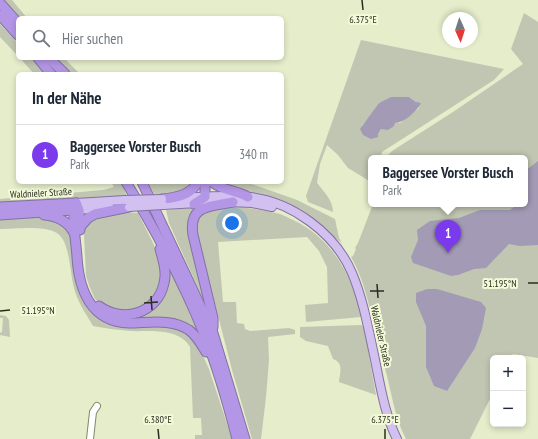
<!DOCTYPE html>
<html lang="de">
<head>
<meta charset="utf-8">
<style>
	:root { --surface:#fff; --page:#f6f6f7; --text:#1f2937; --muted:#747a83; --line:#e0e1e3; --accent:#7c3aed }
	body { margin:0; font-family:"PT Sans Narrow",sans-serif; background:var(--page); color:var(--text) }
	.controls { position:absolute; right:12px; bottom:12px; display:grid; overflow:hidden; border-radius:6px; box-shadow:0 2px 6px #0003 }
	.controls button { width:36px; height:36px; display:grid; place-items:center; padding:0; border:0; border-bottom:1px solid var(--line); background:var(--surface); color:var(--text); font:20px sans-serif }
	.compass { position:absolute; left:442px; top:12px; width:36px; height:36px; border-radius:50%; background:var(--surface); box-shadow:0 2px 6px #0003; rotate:177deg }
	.you { position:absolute; left:232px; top:223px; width:14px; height:14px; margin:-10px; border:3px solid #fff; border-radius:50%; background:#1a73e8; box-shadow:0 0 0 6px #1a73e833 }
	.badge { display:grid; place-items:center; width:26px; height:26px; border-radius:50%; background:var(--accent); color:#fff; font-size:13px; font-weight:700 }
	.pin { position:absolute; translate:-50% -33px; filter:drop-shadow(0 1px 2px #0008) }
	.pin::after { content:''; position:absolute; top:21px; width:14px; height:12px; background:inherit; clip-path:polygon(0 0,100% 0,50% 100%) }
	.popup { position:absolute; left:368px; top:155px; width:160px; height:52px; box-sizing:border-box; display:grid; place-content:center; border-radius:6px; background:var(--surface); filter:drop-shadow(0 1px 3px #0005); font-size:13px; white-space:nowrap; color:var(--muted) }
	.popup b { font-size:15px; color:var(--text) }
	.popup::after { content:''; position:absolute; left:50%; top:100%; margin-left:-8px; border:8px solid transparent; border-top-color:var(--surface) }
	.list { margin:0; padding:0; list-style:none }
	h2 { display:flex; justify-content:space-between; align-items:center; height:52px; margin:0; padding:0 16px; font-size:17px }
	h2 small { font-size:13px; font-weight:400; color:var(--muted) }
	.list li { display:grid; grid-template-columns:26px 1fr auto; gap:12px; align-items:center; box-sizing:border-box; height:60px; padding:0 16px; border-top:1px solid var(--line) }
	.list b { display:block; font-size:15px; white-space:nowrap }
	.list p { margin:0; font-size:13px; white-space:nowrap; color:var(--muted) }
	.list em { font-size:13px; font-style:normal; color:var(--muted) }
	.icon { flex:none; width:22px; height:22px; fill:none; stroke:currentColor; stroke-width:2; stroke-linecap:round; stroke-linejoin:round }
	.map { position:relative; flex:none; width:538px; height:439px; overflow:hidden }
	.search { position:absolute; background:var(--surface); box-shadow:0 2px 6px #0003; left:16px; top:16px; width:268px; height:44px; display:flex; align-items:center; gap:10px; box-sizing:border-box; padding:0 14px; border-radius:6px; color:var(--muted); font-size:15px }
	.panel { position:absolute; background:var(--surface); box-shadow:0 2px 6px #0003; left:16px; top:72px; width:268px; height:112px; border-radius:6px }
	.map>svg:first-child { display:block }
	.green { fill:#c1c6b2; fill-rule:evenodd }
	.water { fill:#a39ab5 }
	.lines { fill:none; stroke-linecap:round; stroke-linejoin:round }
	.minor-casing { stroke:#82886a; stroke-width:8 }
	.major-casing { stroke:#8371a1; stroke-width:10 }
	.highway-casing { stroke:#8371a1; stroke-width:11 }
	.minor { stroke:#fff; stroke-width:6 }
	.major { stroke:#d1c0f0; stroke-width:8 }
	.highway { stroke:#b396e6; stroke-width:9 }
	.major-bridge-casing { stroke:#8371a1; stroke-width:10; stroke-linecap:butt }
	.major-bridge { stroke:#d1c0f0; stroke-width:8 }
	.ticks { fill:none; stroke:#2a2c20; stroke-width:1.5 }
	.labels { text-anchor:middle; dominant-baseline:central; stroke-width:4; stroke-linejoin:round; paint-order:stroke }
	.street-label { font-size:10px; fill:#2a2c20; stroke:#f2fad8 }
	.ticks-label { font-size:10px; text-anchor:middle; fill:#2a2c20; stroke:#f2fad8; stroke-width:4; stroke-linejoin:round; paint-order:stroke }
</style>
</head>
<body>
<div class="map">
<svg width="538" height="439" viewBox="0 0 538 439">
	<rect width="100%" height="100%" fill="#e5edcb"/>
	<!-- green -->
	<g class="green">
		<path d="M4,0H12L27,18H21Z"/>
		<path d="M524,13L538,22V358L513,354L511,358H493V393L470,439H406C396,420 393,401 388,380C386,370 382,361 380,351C372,321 367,284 351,257L353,256L356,249L355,248L358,243L373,204H525V158H385L392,151L453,112L523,64L511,49Z"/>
		<path d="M0,24L18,43V56L0,37Z"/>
		<path d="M361,40L504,69L494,80L382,152L381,158H371V182L348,168L338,155L327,145L320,164L317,183C324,192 333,200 333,212L308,202L306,196ZM409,97L416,102L419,108L400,123H395L381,129L378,134L362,125L367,121L379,103Z"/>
		<path d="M20,58H31L44,74H34Z"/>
		<path d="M57,58H64L80,74H72Z"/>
		<path d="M111,182H121L127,196L0,203V199L103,190L114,187Z"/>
		<path d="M148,182H194L184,192L162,196L154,194Z"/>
		<path d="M217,182H246L297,200L335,219L339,238L342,243L306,215L284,202Z"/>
		<path d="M200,207L191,220L211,317L169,223L166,210Z"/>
		<path d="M242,207C253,209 265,210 276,213C281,214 287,217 293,220C332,238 353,276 361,317L306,322L305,305L328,303L327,267L319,251L307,237L218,242L223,302H236L237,323L244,324L245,329L250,331L289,328L295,330V334L268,337L269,360L266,397L261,439H252L232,370L196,230L197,220L203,211L217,208Z"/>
		<path d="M122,212L138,213L154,245L161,267V280L153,301L141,309L123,313L102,305L95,299L90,288L86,276L84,235L85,228L92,218Z"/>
		<path d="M30,217L50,218L61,222L70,233L77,279L104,320L163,326L181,330L188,334L199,347L209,369L232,439H195V435H202L201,418H193L190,347C178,327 149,332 130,331C117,330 105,328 93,326C86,314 77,301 74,288C70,274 70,241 57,233C44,225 16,229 0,229V218Z"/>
		<path d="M166,260L200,338L188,328L135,321L105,314L91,299L108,313L154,307Z"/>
		<path d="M0,315L6,316L9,320L10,337L0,335V333L2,332L3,318H0Z"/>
		<path d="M361,325L364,327L376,395L339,382C340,373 344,363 333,359L328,346L306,341L300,337V327Z"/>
	</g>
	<!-- water -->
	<g class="water">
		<path d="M391,97H409L416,102L421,103C417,111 404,123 395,123L394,126L388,130L381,129L378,134V137L371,139L363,135L360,129L379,103Z"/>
		<path d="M538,161V245L520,246L509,244L486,268L474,269L458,275L451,276L413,263L411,257L418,240L417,230L430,221L459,218L480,210H510L518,204H525V194L527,190L525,187V171Z"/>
		<path d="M427,289H437L481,302L486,308L482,329L475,348L447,391L434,386L426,367V326L416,302V293Z"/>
	</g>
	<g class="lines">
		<defs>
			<path id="minor" d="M90,439L93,412L97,406"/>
			<g id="major">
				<path d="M177,198C201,197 226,194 250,197C292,202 335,233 352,273C363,299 368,327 374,355C380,383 384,413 397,439"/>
				<path d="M228,202L252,203L272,207"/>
				<path d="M76,203L125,200"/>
				<path d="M163,205L216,202"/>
				<path d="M73,210L110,208"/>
			</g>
			<g id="highway">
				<path d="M0,3L18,23"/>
				<path d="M0,15L18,35"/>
				<path d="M38,58L51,74"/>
				<path d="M49,58L65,74"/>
				<path d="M126,182C156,231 183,281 204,334C218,368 228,404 237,439"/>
				<path d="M142,182L213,333L245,439"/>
				<path d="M212,182C223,191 236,190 248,197"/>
				<path d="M162,199C176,198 191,195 198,182"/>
				<path d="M76,203C71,218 76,240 77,257C79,290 91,322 129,323C149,323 171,318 189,330C197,336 201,344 206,352"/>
				<path d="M76,203L79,210L80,230"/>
				<path d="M194,204L205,197V182"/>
				<path d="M0,207L76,203"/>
				<path d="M0,215L73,210"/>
				<path d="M44,215C56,216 68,221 74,233"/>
				<path d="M80,227L88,218L95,214L129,207"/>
				<path d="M99,306C123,324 158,313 164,283C167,272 163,260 160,249"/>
				<path d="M213,327V318L193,235C188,204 211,207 233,202"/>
			</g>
		</defs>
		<!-- minor casing -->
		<use href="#minor" class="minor-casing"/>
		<!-- major casing -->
		<use href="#major" class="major-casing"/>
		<!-- highway casing -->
		<use href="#highway" class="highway-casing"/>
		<!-- minor -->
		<use href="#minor" class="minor"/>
		<!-- major -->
		<use href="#major" class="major"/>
		<!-- highway -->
		<use href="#highway" class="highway"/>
		<defs>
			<g id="major-bridge">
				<path d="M125,200L162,199"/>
				<path d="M129,207L163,205"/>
			</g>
		</defs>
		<!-- major-bridge casing -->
		<use href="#major-bridge" class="major-bridge-casing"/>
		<!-- major-bridge -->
		<use href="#major-bridge" class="major-bridge"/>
	</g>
	<!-- ticks -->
	<path class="ticks" d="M362,0L363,10M528,283H538M377,284L378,298M370,291H384M151,296L152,310M144,303L158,302M0,311L10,310M158,429L159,439M385,429V439"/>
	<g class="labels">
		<!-- street labels -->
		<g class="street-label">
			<text transform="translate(41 193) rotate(-3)">Waldnieler Straße</text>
			<text transform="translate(381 336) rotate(77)">Waldnieler Straße</text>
		</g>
	</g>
	<g class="ticks-label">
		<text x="363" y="23">6.375°E</text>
		<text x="500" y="287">51.195°N</text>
		<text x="38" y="314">51.195°N</text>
		<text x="158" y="423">6.380°E</text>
		<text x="385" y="423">6.375°E</text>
	</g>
</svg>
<div class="controls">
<button>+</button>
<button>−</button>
</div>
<svg class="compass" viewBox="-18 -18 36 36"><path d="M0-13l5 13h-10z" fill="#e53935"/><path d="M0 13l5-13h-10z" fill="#747a83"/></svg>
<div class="you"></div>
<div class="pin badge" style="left:448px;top:253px">1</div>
<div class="popup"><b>Baggersee Vorster Busch</b>Park</div>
<div class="search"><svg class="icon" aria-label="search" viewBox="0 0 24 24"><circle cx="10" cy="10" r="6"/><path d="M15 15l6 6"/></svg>Hier suchen</div>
<section class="panel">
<h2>In der Nähe<small></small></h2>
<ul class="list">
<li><span class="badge">1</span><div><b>Baggersee Vorster Busch</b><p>Park</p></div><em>340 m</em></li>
</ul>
</section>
</div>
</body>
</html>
